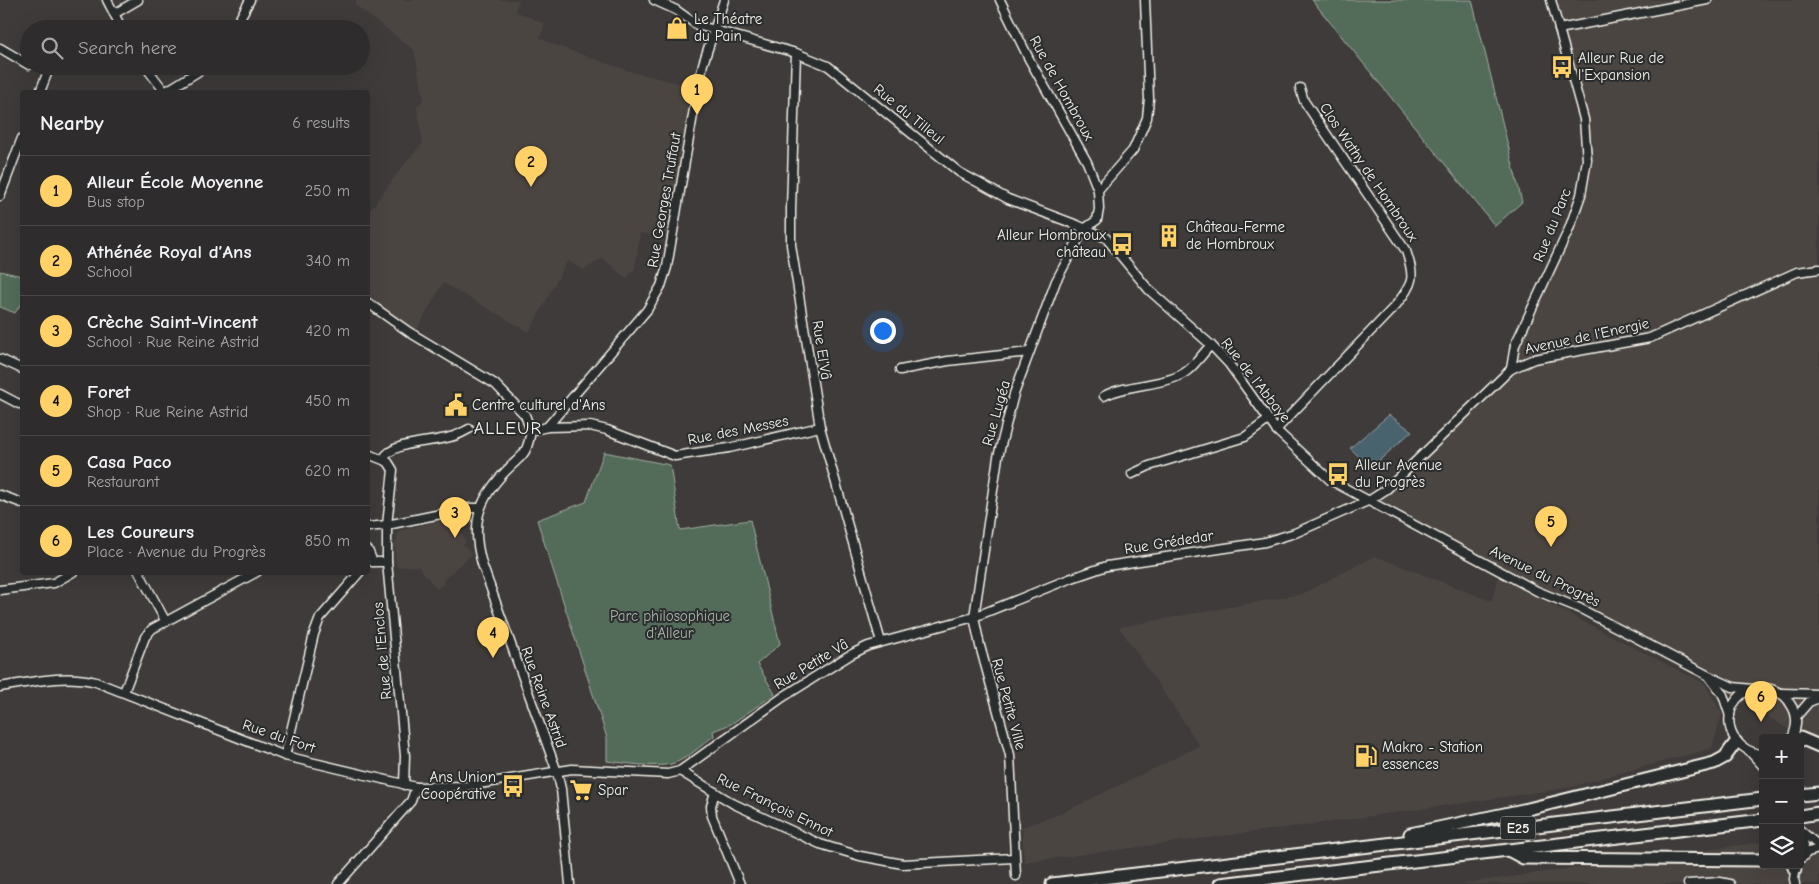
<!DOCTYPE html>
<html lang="en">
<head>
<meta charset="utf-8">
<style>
	:root { --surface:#2e2c2c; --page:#3a3838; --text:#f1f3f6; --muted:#a7a7a9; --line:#494848; --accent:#ffd166 }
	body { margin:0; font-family:"Comic Neue",sans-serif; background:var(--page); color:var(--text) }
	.controls { position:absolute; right:15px; bottom:15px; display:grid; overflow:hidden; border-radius:5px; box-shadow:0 5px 20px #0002 }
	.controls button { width:45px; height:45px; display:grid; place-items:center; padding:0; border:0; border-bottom:1px solid var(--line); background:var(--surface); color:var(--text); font:25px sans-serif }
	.you { position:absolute; left:882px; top:330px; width:18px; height:18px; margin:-12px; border:4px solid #fff; border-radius:50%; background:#1a73e8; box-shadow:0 0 0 8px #1a73e833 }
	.badge { display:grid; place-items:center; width:32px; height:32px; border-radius:50%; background:var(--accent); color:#111; font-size:16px; font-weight:700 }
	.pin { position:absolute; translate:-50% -41px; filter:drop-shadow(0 1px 2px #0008) }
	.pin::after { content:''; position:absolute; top:26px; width:18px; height:15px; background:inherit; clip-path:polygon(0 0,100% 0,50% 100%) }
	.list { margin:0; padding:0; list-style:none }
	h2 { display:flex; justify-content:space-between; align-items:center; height:65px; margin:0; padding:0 20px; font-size:21px }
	h2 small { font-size:16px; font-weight:400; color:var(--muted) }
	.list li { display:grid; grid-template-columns:32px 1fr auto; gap:15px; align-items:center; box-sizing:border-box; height:70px; padding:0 20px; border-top:1px solid var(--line) }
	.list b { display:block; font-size:19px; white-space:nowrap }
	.list p { margin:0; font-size:16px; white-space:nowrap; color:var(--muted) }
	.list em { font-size:16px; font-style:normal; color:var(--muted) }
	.icon { flex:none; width:28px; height:28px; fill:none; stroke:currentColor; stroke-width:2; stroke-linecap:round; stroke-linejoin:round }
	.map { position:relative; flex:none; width:1819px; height:884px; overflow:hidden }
	.search { position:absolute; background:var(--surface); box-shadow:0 5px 20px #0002; left:20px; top:20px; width:350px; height:55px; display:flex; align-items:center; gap:12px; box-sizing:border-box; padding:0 18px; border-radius:28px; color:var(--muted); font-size:19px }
	.panel { position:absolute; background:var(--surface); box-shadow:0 5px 20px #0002; left:20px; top:90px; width:350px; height:485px; border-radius:5px }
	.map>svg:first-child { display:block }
	.built { fill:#4c4542 }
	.green { fill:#536c5a; stroke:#a4aea1 }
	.water { fill:#4a636e; stroke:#8e9c9f }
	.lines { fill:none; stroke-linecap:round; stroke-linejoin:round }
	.minor-casing { stroke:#f4f1e8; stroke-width:11 }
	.highway-casing { stroke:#f4f1e8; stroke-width:15 }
	.minor { stroke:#2a2d2e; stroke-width:8 }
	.highway { stroke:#2a2d2e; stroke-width:11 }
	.labels { text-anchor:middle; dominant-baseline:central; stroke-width:4; stroke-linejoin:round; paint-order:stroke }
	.shield { fill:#2a2d2e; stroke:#b7b6b0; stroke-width:1 }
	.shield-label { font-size:14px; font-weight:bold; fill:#f4f1e8 }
	.poi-label { font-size:15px; fill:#f4f1e8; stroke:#2a2d2e; text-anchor:start }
	.street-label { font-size:15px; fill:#f4f1e8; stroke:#2a2d2e }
	.park-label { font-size:15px; fill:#acb5a8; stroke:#2a2d2e }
	.quarter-label { font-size:18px; letter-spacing:1px; fill:#f4f1e8; stroke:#2a2d2e }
</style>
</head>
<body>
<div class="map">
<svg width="1819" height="884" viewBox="0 0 1819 884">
	<rect width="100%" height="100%" fill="#3e3b3a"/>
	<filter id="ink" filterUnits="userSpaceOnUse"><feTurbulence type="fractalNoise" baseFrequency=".02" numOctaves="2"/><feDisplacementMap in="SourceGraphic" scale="10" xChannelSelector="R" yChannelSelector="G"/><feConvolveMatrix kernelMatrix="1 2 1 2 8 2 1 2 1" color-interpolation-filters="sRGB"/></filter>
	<g filter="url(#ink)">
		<!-- built -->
		<g class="built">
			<path d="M357,0H519L515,11L545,24L540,38L557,46L632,72L691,86L667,237L640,233L635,268L626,279L603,258L584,270L567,261L529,332L443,283L416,331L368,297V213L406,162L423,143L417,107L424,99L414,50L355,5Z"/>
			<path d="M1557,0H1819V743H1810L1636,633L1517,580L1376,501L1497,387L1534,314L1584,203L1591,143L1583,98Z"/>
			<path d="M453,517L466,542L463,545L472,554L444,579L443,584L437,589L418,566L396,567L395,544L399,531Z"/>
			<path d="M1375,556L1491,601L1499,578L1705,684L1722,714L1712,748L1567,788L1330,822L1024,862L1022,827L1060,814L1200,746L1119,627L1302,594Z"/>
			<path d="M1819,834V884H1459L1763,842V865H1800V837Z"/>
		</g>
		<!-- green -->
		<g class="green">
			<path d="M1312,0H1472L1522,202L1495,226Z"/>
			<path d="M0,271L22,276V307L20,305L15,313L0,307Z"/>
			<path d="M604,452L670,465L680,530L750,520L780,644L757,664L775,694L731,724L713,731L714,736C701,745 687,760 671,764C653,768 626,763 607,761V738L537,520L586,502Z"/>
		</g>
		<!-- water -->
		<path class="water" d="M1389,415L1412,431L1371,468L1350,448Z"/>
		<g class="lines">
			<defs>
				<g id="minor">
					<path d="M107,0L122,29"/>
					<path d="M654,0L676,10L697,25L796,53L828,66L959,172L1008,199L1077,225L1106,238L1149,290L1211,345L1229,364L1276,430L1330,480L1537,591L1579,608L1709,676L1733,687L1752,689"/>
					<path d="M1000,0L1029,59L1087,162L1098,190L1099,209L1097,220L1084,229"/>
					<path d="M114,14L138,0"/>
					<path d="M234,29L250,0"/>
					<path d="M1559,29L1707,0"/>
					<path d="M0,48L29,65"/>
					<path d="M796,53L791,209V245L820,427L881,642"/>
					<path d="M145,66L165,92"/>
					<path d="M40,92L50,66"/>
					<path d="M165,92L207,66"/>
					<path d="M1098,190L1133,150L1147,118L1149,99L1145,0"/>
					<path d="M0,196L22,138"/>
					<path d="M368,303L409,332L495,384L525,415L531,431"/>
					<path d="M0,359L22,369"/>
					<path d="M1511,369L1515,345L1569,229L1581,195L1587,160L1584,119L1551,0"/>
					<path d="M900,370L948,361L1029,352"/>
					<path d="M0,394L19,404L22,403"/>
					<path d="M1104,396C1128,383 1168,386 1187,371C1196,364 1203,353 1211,345"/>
					<path d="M547,427L647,310L661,286L667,267L695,103L703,64L724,0"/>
					<path d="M1276,430L1396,305C1414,282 1415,278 1406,251L1304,101L1300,88"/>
					<path d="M368,454L388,462L393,470L387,525V562L405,756L404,785"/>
					<path d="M383,459C393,441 431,443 450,437C457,436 463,432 469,429"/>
					<path d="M1132,474L1149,466L1245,437L1268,420"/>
					<path d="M0,495L22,503"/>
					<path d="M368,527L387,525L470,508H479"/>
					<path d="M368,550L373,562"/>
					<path d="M373,562H387"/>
					<path d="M139,572L166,622"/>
					<path d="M0,590L54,583L73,572"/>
					<path d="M1710,678L1723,695L1730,716"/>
					<path d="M0,687C32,682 64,674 96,682L285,756L416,787L467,786L572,769L668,774L680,771L783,697L850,655L868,646L974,617L1069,579L1107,566L1265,542L1295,533L1370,500L1387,489L1511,369L1534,359L1650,338L1797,272L1819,269"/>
					<path d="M124,692L145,637L152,629L257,572"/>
					<path d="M1781,693L1819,694"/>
					<path d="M1796,717L1809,702L1819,698"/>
					<path d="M1751,753L1763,766"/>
					<path d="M1763,755C1711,746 1725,683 1766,688C1777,690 1786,695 1791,705C1798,715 1797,727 1792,738"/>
					<path d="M285,756L314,634L320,618L360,572"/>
					<path d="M680,771L734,804L820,844L860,856L903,864L1014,858"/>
					<path d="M715,792L711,806L712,816L740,884"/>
					<path d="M1800,830L1804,845L1803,857"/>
					<path d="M1800,830L1819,846"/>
					<path d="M1801,858L1808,852L1819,849"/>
					<path d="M1016,876L1010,755L980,646L974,617L998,457L1014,394L1056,281L1084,229"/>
					<path d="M338,884L411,801L416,787"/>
					<path d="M570,884L561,789L557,772L482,564C471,525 477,501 505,472C522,454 526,458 531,431L547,427L590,426L607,430L675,456L729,448L820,427"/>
					<path d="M1688,884L1720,882L1730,884"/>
					<path d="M1795,884L1794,879L1796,867"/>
				</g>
				<g id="highway">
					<path d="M1800,738L1819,746"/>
					<path d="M1800,795L1819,793"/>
					<path d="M1800,816L1819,813"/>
					<path d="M1410,834L1528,809L1714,763L1725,757L1736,742"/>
					<path d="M1508,850L1523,858L1763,860"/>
					<path d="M1793,865L1795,870"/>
					<path d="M1052,884L1763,799"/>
					<path d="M1220,884L1763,820"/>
				</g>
			</defs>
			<!-- minor casing -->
			<use href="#minor" class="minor-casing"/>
			<!-- highway casing -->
			<use href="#highway" class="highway-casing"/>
			<!-- minor -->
			<use href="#minor" class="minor"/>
			<!-- highway -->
			<use href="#highway" class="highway"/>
		</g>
	</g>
	<!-- icons -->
	<defs>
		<symbol id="shop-bare" viewBox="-9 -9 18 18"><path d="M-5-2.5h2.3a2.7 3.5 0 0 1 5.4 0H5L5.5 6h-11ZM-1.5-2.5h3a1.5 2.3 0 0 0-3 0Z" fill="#ffd166" stroke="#2a2d2e" stroke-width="2.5" paint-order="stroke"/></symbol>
		<symbol id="bus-bare" viewBox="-9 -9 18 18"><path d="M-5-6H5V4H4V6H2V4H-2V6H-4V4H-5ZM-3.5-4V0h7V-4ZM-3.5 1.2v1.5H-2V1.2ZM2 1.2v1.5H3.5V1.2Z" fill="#ffd166" stroke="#2a2d2e" stroke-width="2.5" paint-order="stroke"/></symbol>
		<symbol id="building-bare" viewBox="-9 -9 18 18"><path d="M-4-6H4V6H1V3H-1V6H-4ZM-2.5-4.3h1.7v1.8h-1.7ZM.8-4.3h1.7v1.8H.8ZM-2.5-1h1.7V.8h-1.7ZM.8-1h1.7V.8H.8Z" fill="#ffd166" stroke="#2a2d2e" stroke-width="2.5" paint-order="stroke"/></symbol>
		<symbol id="civic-bare" viewBox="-9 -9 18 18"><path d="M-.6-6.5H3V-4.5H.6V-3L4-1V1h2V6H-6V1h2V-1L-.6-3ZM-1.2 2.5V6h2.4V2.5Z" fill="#ffd166" stroke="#2a2d2e" stroke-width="2.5" paint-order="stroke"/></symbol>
		<symbol id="fuel-bare" viewBox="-9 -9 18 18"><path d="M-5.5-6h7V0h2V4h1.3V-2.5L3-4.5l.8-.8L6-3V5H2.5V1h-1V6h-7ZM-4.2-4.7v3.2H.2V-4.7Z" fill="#ffd166" stroke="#2a2d2e" stroke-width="2.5" paint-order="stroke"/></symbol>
		<symbol id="supermarket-bare" viewBox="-9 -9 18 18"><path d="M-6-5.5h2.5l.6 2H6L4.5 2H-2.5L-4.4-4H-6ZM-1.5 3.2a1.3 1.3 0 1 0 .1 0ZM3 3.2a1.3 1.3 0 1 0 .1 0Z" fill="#ffd166" stroke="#2a2d2e" stroke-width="2.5" paint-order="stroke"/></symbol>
	</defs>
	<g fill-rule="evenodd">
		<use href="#shop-bare" x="661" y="12" width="32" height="32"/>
		<use href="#bus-bare" x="1546" y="51" width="32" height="32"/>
		<use href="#building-bare" x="1153" y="220" width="32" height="32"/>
		<use href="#bus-bare" x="1106" y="228" width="32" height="32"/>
		<use href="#civic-bare" x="440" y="389" width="32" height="32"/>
		<use href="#bus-bare" x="1322" y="458" width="32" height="32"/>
		<use href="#fuel-bare" x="1350" y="740" width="32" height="32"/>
		<use href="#bus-bare" x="497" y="770" width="32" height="32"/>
		<use href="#supermarket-bare" x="565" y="774" width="32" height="32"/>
	</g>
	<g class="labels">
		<!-- shield labels -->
		<rect class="shield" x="1500.5" y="816.5" width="35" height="23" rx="4"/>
		<g class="shield-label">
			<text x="1518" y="828">E25</text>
		</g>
		<!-- poi labels -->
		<g class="poi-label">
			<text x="694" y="19">Le Théatre<tspan x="694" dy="17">du Pain</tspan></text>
			<text x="1578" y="58">Alleur Rue de<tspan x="1578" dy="17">l'Expansion</tspan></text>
			<text x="1186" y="227">Château-Ferme<tspan x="1186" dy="17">de Hombroux</tspan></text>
			<text x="1106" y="235" text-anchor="end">Alleur Hombroux<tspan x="1106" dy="17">château</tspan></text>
			<text x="472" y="405">Centre culturel d'Ans</text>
			<text x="1355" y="465">Alleur Avenue<tspan x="1355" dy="17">du Progrès</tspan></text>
			<text x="1382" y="747">Makro - Station<tspan x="1382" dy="17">essences</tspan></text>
			<text x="496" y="777" text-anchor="end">Ans Union<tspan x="496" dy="17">Coopérative</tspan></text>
			<text x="598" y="790">Spar</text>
		</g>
		<!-- street labels -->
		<g class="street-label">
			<text transform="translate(1062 88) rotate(61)">Rue de Hombroux</text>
			<text transform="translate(909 114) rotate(39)">Rue du Tilleul</text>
			<text transform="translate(1369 172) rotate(56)">Clos Wathy de Hombroux</text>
			<text transform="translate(664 200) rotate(-80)">Rue Georges Truffaut</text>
			<text transform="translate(1552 225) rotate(-68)">Rue du Parc</text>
			<text transform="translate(1587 336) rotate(-12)">Avenue de l'Energie</text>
			<text transform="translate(822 350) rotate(81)">Rue El'Vâ</text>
			<text transform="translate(1256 380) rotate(52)">Rue de l'Abbaye</text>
			<text transform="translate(996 413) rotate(-74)">Rue Lugéa</text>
			<text transform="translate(738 430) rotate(-11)">Rue des Messes</text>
			<text transform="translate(1169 542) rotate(-9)">Rue Grédedar</text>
			<text transform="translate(1545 576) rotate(26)">Avenue du Progrès</text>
			<text transform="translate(382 651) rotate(-95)">Rue de l'Enclos</text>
			<text transform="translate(811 664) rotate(-31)">Rue Petite Vâ</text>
			<text transform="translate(544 697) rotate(70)">Rue Reine Astrid</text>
			<text transform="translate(1009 704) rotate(75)">Rue Petite Ville</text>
			<text transform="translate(279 736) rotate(19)">Rue du Fort</text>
			<text transform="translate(775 805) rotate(26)">Rue François Ennot</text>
		</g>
		<!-- park labels -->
		<g class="park-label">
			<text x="670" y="616">Parc philosophique<tspan x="670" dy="17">d'Alleur</tspan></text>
		</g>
		<!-- quarter labels -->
		<g class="quarter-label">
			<text x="508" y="428">ALLEUR</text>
		</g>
	</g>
</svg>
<div class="controls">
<button>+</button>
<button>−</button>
<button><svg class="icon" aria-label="layers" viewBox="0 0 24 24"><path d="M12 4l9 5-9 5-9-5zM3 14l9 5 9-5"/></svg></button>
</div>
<div class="you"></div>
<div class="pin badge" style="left:697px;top:115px">1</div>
<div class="pin badge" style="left:531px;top:187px">2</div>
<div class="pin badge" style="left:455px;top:538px">3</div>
<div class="pin badge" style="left:493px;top:658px">4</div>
<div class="pin badge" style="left:1551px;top:547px">5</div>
<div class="pin badge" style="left:1761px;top:722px">6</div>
<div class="search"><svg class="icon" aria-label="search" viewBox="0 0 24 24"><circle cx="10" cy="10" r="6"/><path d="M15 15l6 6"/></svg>Search here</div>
<section class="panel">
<h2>Nearby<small>6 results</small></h2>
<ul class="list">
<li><span class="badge">1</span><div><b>Alleur École Moyenne</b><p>Bus stop</p></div><em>250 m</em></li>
<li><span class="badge">2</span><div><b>Athénée Royal d’Ans</b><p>School</p></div><em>340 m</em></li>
<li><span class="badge">3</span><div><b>Crèche Saint-Vincent</b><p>School · Rue Reine Astrid</p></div><em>420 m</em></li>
<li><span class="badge">4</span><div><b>Foret</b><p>Shop · Rue Reine Astrid</p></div><em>450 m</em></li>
<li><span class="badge">5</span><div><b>Casa Paco</b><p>Restaurant</p></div><em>620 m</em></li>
<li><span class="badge">6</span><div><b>Les Coureurs</b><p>Place · Avenue du Progrès</p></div><em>850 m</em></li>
</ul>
</section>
</div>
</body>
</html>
